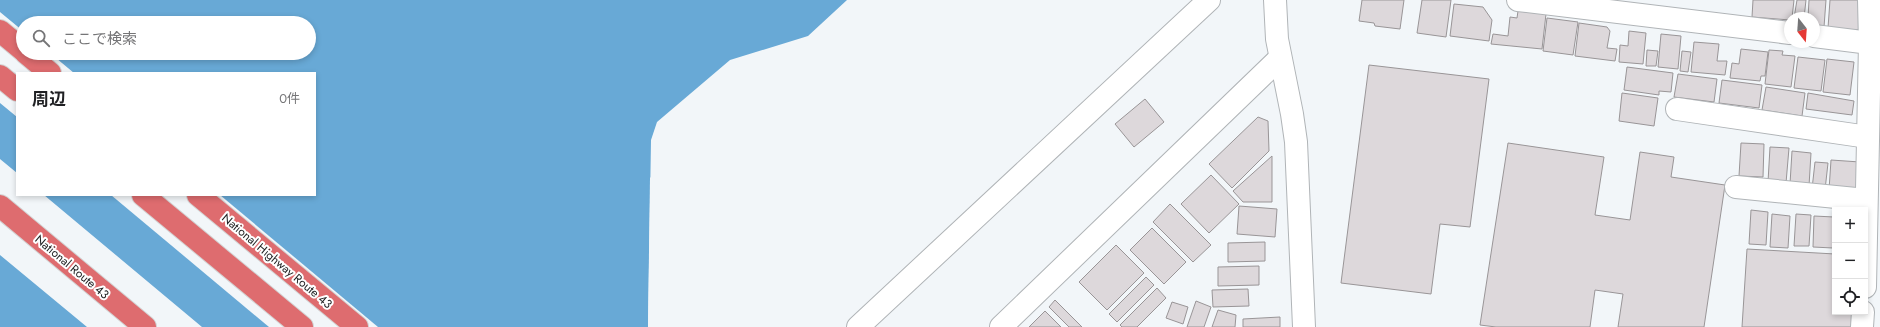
<!DOCTYPE html>
<html lang="ja">
<head>
<meta charset="utf-8">
<style>
	:root { --surface:#fff; --page:#f2f2f2; --text:#202124; --muted:#757577; --line:#e0e0e0 }
	body { margin:0; font-family:Jost,"Noto Sans JP",sans-serif; background:var(--page); color:var(--text) }
	.controls { position:absolute; right:12px; bottom:12px; display:grid; overflow:hidden; border-radius:0px; box-shadow:0 2px 6px #0003 }
	.controls button { width:36px; height:36px; display:grid; place-items:center; padding:0; border:0; border-bottom:1px solid var(--line); background:var(--surface); color:var(--text); font:20px sans-serif }
	.compass { position:absolute; left:1784px; top:12px; width:36px; height:36px; border-radius:50%; background:var(--surface); box-shadow:0 2px 6px #0003; rotate:163deg }
	.list { margin:0; padding:0; list-style:none }
	h2 { display:flex; justify-content:space-between; align-items:center; height:52px; margin:0; padding:0 16px; font-size:17px }
	h2 small { font-size:13px; font-weight:400; color:var(--muted) }
	.icon { flex:none; width:22px; height:22px; fill:none; stroke:currentColor; stroke-width:2; stroke-linecap:round; stroke-linejoin:round }
	.map { position:relative; flex:none; width:1880px; height:327px; overflow:hidden }
	.search { position:absolute; background:var(--surface); box-shadow:0 2px 6px #0003; left:16px; top:16px; width:300px; height:44px; display:flex; align-items:center; gap:10px; box-sizing:border-box; padding:0 14px; border-radius:22px; color:var(--muted); font-size:15px }
	.panel { position:absolute; background:var(--surface); box-shadow:0 2px 6px #0003; left:16px; top:72px; width:300px; height:124px; border-radius:0px }
	.map>svg:first-child { display:block }
	.water { fill:#68a9d6; fill-rule:evenodd }
	.pier { fill:#f2f6f9 }
	.building { fill:#ddd8db; stroke:#999597 }
	.lines { fill:none; stroke-linecap:round; stroke-linejoin:round }
	.minor-casing { stroke:#b0b4b7; stroke-width:24 }
	.highway-casing { stroke:#d3d3d3; stroke-width:24 }
	.minor { stroke:#fff; stroke-width:22 }
	.highway { stroke:#de6c6f; stroke-width:22 }
	.labels { text-anchor:middle; dominant-baseline:central; stroke-width:4; stroke-linejoin:round; paint-order:stroke }
	.street-label { font-size:12px; fill:#212223; stroke:#fff }
</style>
</head>
<body>
<div class="map">
<svg width="1880" height="327" viewBox="0 0 1880 327">
	<rect width="100%" height="100%" fill="#f2f6f9"/>
	<!-- water -->
	<path class="water" d="M0,0H847L808,36L730,60L657,122L651,140L648,327H0ZM23,23H309V53H23ZM17,73H315V195H17Z"/>
	<!-- pier -->
	<g class="pier">
		<path d="M0,12L23,31V53H50L74,73H17V117L0,103Z"/>
		<path d="M0,159L17,173V195H44L202,327H87L0,255Z"/>
		<path d="M652,176L650,327H648L650,178Z"/>
		<path d="M111,195H220L378,327H269Z"/>
	</g>
	<!-- building -->
	<g class="building">
		<path d="M1362,0H1404L1400,29L1375,26L1374,23L1359,21Z"/>
		<path d="M1422,0H1451L1446,37L1417,33Z"/>
		<path d="M1753,0H1794L1792,18H1790V20L1752,17Z"/>
		<path d="M1797,0H1806L1804,18H1794Z"/>
		<path d="M1809,0H1826L1824,27L1814,26V18H1808Z"/>
		<path d="M1830,0H1862L1859,30L1828,28Z"/>
		<path d="M1454,4L1483,7L1492,20L1489,41L1450,36Z"/>
		<path d="M1518,11L1546,14L1542,49L1491,44L1493,34L1508,36L1510,17L1517,18Z"/>
		<path d="M1547,18L1578,22L1573,55L1543,51Z"/>
		<path d="M1579,23L1607,27L1610,31L1607,48L1617,49L1615,61L1575,56Z"/>
		<path d="M1629,31L1646,33L1643,64L1619,62L1620,45L1628,46Z"/>
		<path d="M1661,34L1681,36L1678,69L1658,67Z"/>
		<path d="M1694,42L1719,44L1717,61H1727L1725,75L1691,72Z"/>
		<path d="M1741,49L1768,52L1765,76H1761L1760,81L1730,78L1732,63L1739,64Z"/>
		<path d="M1647,50L1658,51L1656,66H1646Z"/>
		<path d="M1769,50L1783,51L1782,55L1795,56L1791,87L1765,84Z"/>
		<path d="M1682,51L1691,52L1688,72L1680,71Z"/>
		<path d="M1798,57L1825,60L1821,91L1794,88Z"/>
		<path d="M1827,59L1854,62L1850,95L1823,92Z"/>
		<path d="M1369,65L1489,79L1470,227L1440,224L1431,294L1341,283Z"/>
		<path d="M1627,67L1673,73L1671,92L1659,91V95L1624,90Z"/>
		<path d="M1678,74L1717,79L1714,102L1674,97Z"/>
		<path d="M1722,80L1762,85L1759,108L1719,103Z"/>
		<path d="M1766,87L1805,93L1802,116L1762,110Z"/>
		<path d="M1622,93L1658,98L1654,126L1619,121Z"/>
		<path d="M1808,93L1854,101L1852,115L1806,109Z"/>
		<path d="M1145,99L1164,122L1134,147L1115,124Z"/>
		<path d="M1258,117L1268,121L1269,151L1232,188L1209,164Z"/>
		<path d="M1508,143L1604,157L1595,215L1630,220L1640,152L1674,157L1671,177L1725,185L1704,327H1618L1623,294L1595,290L1590,327H1496L1480,325Z"/>
		<path d="M1741,143L1764,144L1763,177L1739,176Z"/>
		<path d="M1770,147L1789,148L1786,183L1768,182Z"/>
		<path d="M1792,151L1811,153L1809,186L1790,184Z"/>
		<path d="M1272,156V202H1243L1233,191Z"/>
		<path d="M1831,160L1860,162L1857,192L1829,190Z"/>
		<path d="M1815,162L1828,163L1825,190L1812,189Z"/>
		<path d="M1211,175L1239,204L1209,233L1181,204Z"/>
		<path d="M1170,204L1211,245L1193,262L1153,222Z"/>
		<path d="M1239,206L1277,209L1275,237L1237,234Z"/>
		<path d="M1751,210L1768,212L1766,245L1749,244Z"/>
		<path d="M1772,214L1790,216L1788,248L1770,247Z"/>
		<path d="M1796,214L1811,215L1809,246H1794Z"/>
		<path d="M1814,216L1834,217L1833,248L1813,247Z"/>
		<path d="M1152,228L1186,262L1164,284L1130,250Z"/>
		<path d="M1265,242V261L1228,262V243Z"/>
		<path d="M1116,245L1144,273L1107,310L1079,282Z"/>
		<path d="M1747,249L1835,254V312H1854L1853,327H1742Z"/>
		<path d="M1259,266V285L1218,286V267Z"/>
		<path d="M1146,277L1154,285L1117,322L1109,314Z"/>
		<path d="M1157,288L1166,298L1137,327H1122L1120,325Z"/>
		<path d="M1248,289L1249,306L1213,307L1212,290Z"/>
		<path d="M1055,300L1082,327H1069L1049,307Z"/>
		<path d="M1196,301L1211,307L1204,327H1187Z"/>
		<path d="M1172,302L1188,307L1183,324L1166,318Z"/>
		<path d="M1218,310L1236,315L1235,327H1212Z"/>
		<path d="M1045,311L1061,327H1029Z"/>
		<path d="M1280,317V327H1243V319Z"/>
	</g>
	<g class="lines">
		<defs>
			<g id="minor">
				<path d="M1275,0L1277,39L1292,114L1296,142L1304,327"/>
				<path d="M1518,0L1790,33"/>
				<path d="M1814,36L1870,43"/>
				<path d="M1677,109L1868,137"/>
				<path d="M1736,187L1866,200"/>
				<path d="M1865,287L1870,43L1869,0"/>
				<path d="M858,327L1209,0"/>
				<path d="M1001,327L1280,58"/>
				<path d="M1862,327L1863,312"/>
			</g>
			<g id="highway">
				<path d="M0,31L23,50"/>
				<path d="M26,53L50,73"/>
				<path d="M0,76L17,90"/>
				<path d="M143,195L302,327"/>
				<path d="M198,195L357,327"/>
				<path d="M0,206L145,327"/>
			</g>
		</defs>
		<!-- minor casing -->
		<use href="#minor" class="minor-casing"/>
		<!-- highway casing -->
		<use href="#highway" class="highway-casing"/>
		<!-- minor -->
		<use href="#minor" class="minor"/>
		<!-- highway -->
		<use href="#highway" class="highway"/>
	</g>
	<g class="labels">
		<!-- street labels -->
		<g class="street-label">
			<text transform="translate(277 261) rotate(40)">National Highway Route 43</text>
			<text transform="translate(72 267) rotate(40)">National Route 43</text>
		</g>
	</g>
</svg>
<div class="controls">
<button>+</button>
<button>−</button>
<button><svg class="icon" aria-label="locate" viewBox="0 0 24 24"><circle cx="12" cy="12" r="6"/><path d="M12 2v4M12 18v4M2 12h4M18 12h4"/></svg></button>
</div>
<svg class="compass" viewBox="-18 -18 36 36"><path d="M0-13l5 13h-10z" fill="#e53935"/><path d="M0 13l5-13h-10z" fill="#757577"/></svg>
<div class="search"><svg class="icon" aria-label="search" viewBox="0 0 24 24"><circle cx="10" cy="10" r="6"/><path d="M15 15l6 6"/></svg>ここで検索</div>
<section class="panel">
<h2>周辺<small>0件</small></h2>
<ul class="list">
</ul>
</section>
</div>
</body>
</html>
